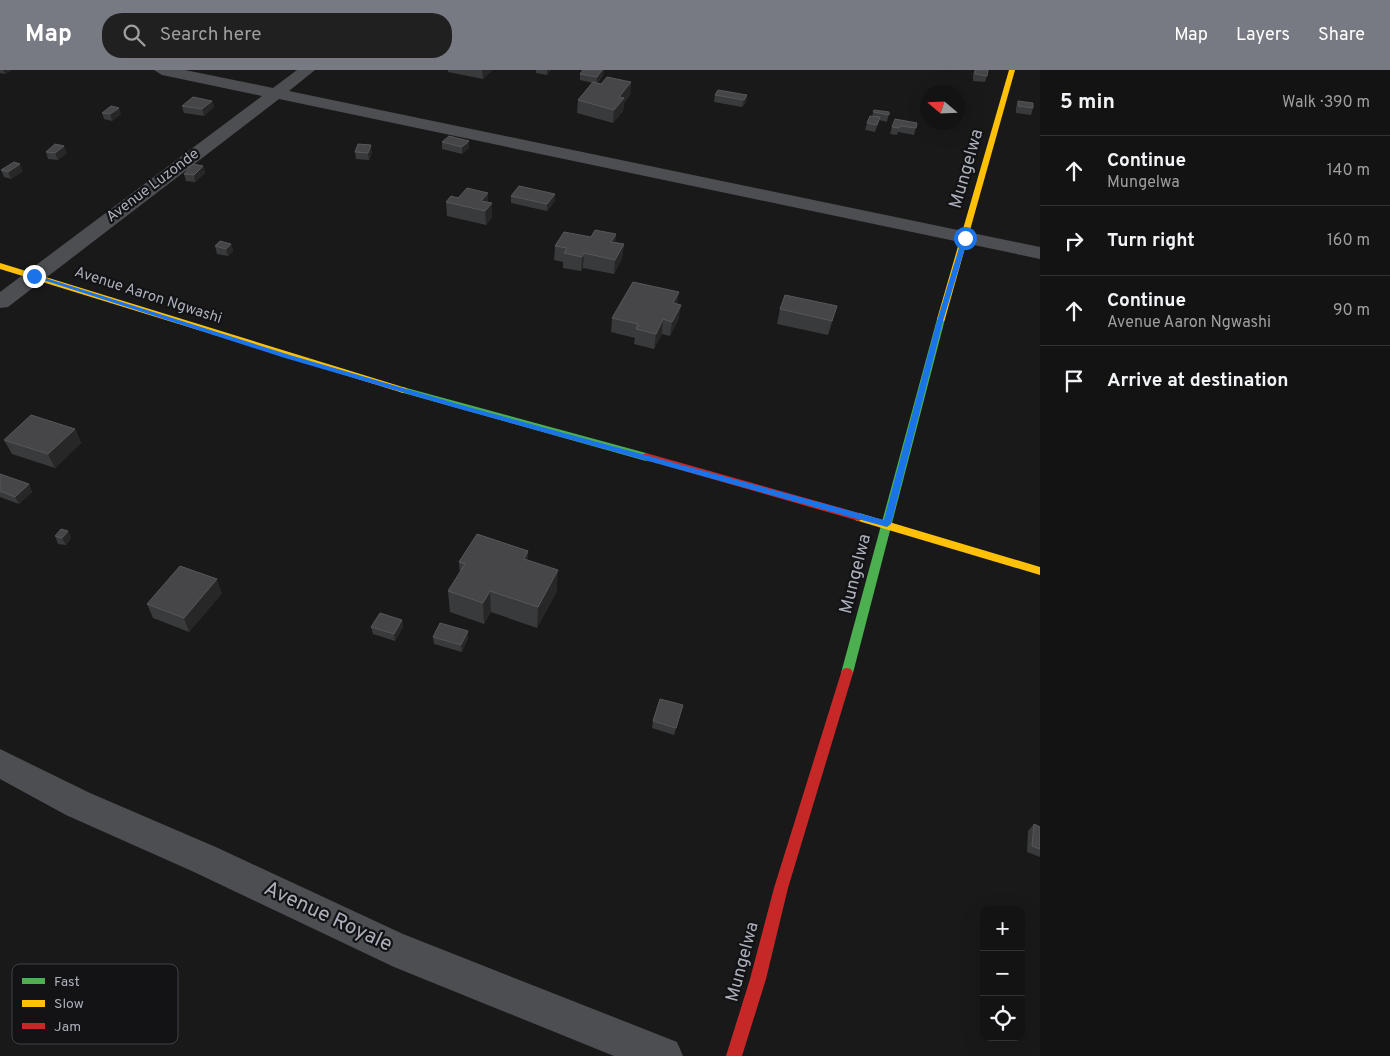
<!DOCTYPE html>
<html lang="en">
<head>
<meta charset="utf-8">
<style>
	:root { --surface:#131313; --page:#202021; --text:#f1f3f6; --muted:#9d9ea0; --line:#323233; --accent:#777a82 }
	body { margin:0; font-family:Overpass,sans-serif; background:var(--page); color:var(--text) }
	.controls { position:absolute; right:15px; bottom:15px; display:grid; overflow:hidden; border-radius:10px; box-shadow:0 5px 20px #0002 }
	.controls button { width:45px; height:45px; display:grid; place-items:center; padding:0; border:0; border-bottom:1px solid var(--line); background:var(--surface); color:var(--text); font:25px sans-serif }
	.compass { position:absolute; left:920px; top:15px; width:45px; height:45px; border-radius:50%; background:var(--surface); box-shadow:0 5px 20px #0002; rotate:289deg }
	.stop { position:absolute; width:15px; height:15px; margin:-11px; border:4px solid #1a73e8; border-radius:50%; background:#fff }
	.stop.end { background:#1a73e8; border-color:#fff; box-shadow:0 1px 5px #0008 }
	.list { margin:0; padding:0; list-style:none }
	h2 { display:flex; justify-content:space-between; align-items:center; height:65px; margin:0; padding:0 20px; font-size:21px }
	h2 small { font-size:16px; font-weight:400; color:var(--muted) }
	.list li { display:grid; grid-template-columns:32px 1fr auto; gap:15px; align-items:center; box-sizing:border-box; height:70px; padding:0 20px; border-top:1px solid var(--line) }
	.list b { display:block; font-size:19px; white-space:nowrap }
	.list p { margin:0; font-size:16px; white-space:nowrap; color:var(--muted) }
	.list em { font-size:16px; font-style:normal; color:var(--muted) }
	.icon { flex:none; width:28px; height:28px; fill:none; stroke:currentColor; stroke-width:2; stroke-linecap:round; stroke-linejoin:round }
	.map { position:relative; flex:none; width:1040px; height:986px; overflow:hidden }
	header { display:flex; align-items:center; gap:30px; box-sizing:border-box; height:70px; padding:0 25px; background:var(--accent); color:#fff }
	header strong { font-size:24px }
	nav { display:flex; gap:28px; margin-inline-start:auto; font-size:18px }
	.search { width:350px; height:45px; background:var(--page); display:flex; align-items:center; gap:12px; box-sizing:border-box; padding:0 18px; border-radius:20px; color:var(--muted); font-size:19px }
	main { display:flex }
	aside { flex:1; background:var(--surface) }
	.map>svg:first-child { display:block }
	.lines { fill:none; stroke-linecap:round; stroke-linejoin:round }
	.street { fill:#4d4e52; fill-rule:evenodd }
	.fast { fill:#4caf50; fill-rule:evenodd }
	.slow { fill:#ffc107; fill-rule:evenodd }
	.jam { fill:#c62828; fill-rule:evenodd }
	.wall { fill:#393a3b }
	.shaded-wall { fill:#272727 }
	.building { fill:#464648; stroke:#55575a }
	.route { fill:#1a73e8 }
	.labels { text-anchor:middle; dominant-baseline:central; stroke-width:4.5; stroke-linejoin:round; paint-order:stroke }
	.far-street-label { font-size:15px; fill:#aaafba; stroke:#131315 }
	.street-label { font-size:18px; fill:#aaafba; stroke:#131315 }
	.near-street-label { font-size:21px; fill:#aaafba; stroke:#131315 }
	.key { fill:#131315; stroke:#404247; stroke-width:1 }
	.key-label { font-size:14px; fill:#aaafba }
</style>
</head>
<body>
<header>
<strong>Map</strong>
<div class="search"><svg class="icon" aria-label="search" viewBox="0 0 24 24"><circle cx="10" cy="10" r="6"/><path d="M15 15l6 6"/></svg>Search here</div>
<nav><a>Map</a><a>Layers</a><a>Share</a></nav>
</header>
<main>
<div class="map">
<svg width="1040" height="986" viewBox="0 0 1040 986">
	<rect width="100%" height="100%" fill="#191919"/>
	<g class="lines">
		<!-- street -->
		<g class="street">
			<path d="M154,0H185L273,18L297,0H315L289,21L1040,177V189L279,29L8,237L0,238V222L262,26L162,5Z"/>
			<path d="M0,679L90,723L218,778L403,864L677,972L683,986H614L394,897L194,802L66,745L0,709Z"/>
		</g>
		<!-- fast -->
		<g class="fast">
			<path d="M941,246L945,249L853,603L851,607L847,608L843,607L841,603L937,249Z"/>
			<path d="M403,317L646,383L651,387L646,391L400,322L398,320Z"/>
		</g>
		<!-- slow -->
		<g class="slow">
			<path d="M1009,0H1015L945,249L944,251H938L937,249Z"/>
			<path d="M0,193L406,318L408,320L403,323L400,322L0,199Z"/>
			<path d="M859,443L1040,497V505L855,450L854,447L855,444Z"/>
		</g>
		<!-- jam -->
		<g class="jam">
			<path d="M646,383L859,443L864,447L859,451L642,389L641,387L642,385Z"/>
			<path d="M847,598L851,599L853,603L788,818L766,909L742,986H726L750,909L774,818L841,603L843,599Z"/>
		</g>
	</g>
	<!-- wall -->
	<g class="wall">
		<path d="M0,0H12L5,4L0,3Z"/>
		<path d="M448,0H492L483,9L448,2Z"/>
		<path d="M536,0H551L547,5L536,3Z"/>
		<path d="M583,0H604L603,5L597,13L601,14L631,12L630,25L624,33L623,41L613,53L577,43L578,30L593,13L580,10V4Z"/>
		<path d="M975,0H988L987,6L985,12L973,11V4Z"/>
		<path d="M715,25H747L746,32L742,37L714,32Z"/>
		<path d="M212,31L214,37L204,46L184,43L182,36Z"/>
		<path d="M1018,31L1033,38L1031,45L1016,43V38Z"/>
		<path d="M874,40L889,42L887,52L879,50L875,62L865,60L867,53L872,46Z"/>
		<path d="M102,43L121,44L112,51L104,49Z"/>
		<path d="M917,53L914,65L898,62L897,65L890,64L892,57Z"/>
		<path d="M469,71V78L462,84L442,79V72Z"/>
		<path d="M46,82L67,83L58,90L48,89Z"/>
		<path d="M355,82H372L369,90L356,89Z"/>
		<path d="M203,96L205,103L195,112L186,111L184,104Z"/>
		<path d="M1,100L23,101L11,109L4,107Z"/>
		<path d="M488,123V132L492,147L486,155L447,146L446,132L458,128Z"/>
		<path d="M511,126L555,131L547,141L511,133Z"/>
		<path d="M616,164L615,172L624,174L622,188L614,204L583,198L581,201L563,198V192L554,190L555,176L591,167Z"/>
		<path d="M231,174L233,181L228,186L217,184L215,176Z"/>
		<path d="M677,234L681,235L678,250L670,266L662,264L654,279L634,274L635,268L611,262L612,248Z"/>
		<path d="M837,236L828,265L777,254L780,239Z"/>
		<path d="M75,359L81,373L55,398L12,384L4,370Z"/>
		<path d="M0,404L29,414L32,422L19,434L0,427Z"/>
		<path d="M68,461L71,468L66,475L58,474L55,466Z"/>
		<path d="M528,481V490L557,521L537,558L491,542L484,554L450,542L448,521L460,503L459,492Z"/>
		<path d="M222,523L189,562L153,548L147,534Z"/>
		<path d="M402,550L403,557L395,571L373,564L371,557Z"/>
		<path d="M468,561V568L462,582L434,574L433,567Z"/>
		<path d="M683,635L674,665L652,658L653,651Z"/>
		<path d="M1034,754L1040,757V787L1027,782L1028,761Z"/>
	</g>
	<!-- shaded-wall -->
	<g class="shaded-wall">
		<path d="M3,0H12L5,4Z"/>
		<path d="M482,0H492L483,9Z"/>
		<path d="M547,0H551L547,5Z"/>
		<path d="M602,0H604L603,5L596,13L597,7Z"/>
		<path d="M631,12L630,25L624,33L623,41L613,53L614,40L619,27Z"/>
		<path d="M747,25L746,32L742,37L744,30Z"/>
		<path d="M212,31L214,37L204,46L202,39Z"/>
		<path d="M119,38L121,44L112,51L110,44Z"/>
		<path d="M469,71V78L462,84V77Z"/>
		<path d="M371,75L372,82L369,90L368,83Z"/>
		<path d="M64,76L67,83L58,90L55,83Z"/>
		<path d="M20,94L23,101L11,109L8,102Z"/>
		<path d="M203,96L205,103L195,112L194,105Z"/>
		<path d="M488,123V137L481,131Z"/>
		<path d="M555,124V131L547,141V134Z"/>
		<path d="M492,133V147L486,155L485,141Z"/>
		<path d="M616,164L614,178L611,172Z"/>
		<path d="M231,174L233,181L228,186L226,179Z"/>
		<path d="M624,174L622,188L614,204L615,190Z"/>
		<path d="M584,183L583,198L581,201L582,187Z"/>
		<path d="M679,222L677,237L673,233Z"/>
		<path d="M681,235L678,250L670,266L672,252Z"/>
		<path d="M663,249L662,264L654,279L656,264Z"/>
		<path d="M75,359L81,373L55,398L48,384Z"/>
		<path d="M29,414L32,422L19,434L15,427Z"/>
		<path d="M68,461L71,468L66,475L62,468Z"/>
		<path d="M528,481V502L524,489Z"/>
		<path d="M558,500L557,521L537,558L538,537Z"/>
		<path d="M217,509L222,523L189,562L184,548Z"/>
		<path d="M490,521L491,542L484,554L483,533Z"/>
		<path d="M402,550L403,557L395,571L394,564Z"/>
		<path d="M468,561V568L462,582L461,575Z"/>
	</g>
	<!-- building -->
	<g class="building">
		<path d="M583,0H602L597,7L580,4Z"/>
		<path d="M975,0H988L987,6L975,4Z"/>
		<path d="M607,7L631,12L619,27L624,28L614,40L578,30L593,12L601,14Z"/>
		<path d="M718,20L747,25L744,30L715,25Z"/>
		<path d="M193,27L212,31L202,39L182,36Z"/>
		<path d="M1018,31L1033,33V38L1018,36Z"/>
		<path d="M111,36L119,38L110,44L102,43Z"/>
		<path d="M874,40L889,42V45L873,42Z"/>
		<path d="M870,46L880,47L877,55L867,53Z"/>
		<path d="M895,49L917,53L916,58L900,56L899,58L892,57Z"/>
		<path d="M449,66L469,71L462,77L442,72Z"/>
		<path d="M55,74L64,76L55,83L46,82Z"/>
		<path d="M358,74L371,75L368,83L355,82Z"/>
		<path d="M14,92L20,94L8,102L1,100Z"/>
		<path d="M193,94L203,96L194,105L184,104Z"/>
		<path d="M519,116L555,124L547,134L511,126Z"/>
		<path d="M467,118L488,123L481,131L492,133L485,141L446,132L451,126L458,128Z"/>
		<path d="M595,160L616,164L611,172L624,174L615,190L584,183L582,187L564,183L567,178L555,176L564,162L591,167Z"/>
		<path d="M220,171L231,174L226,179L215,176Z"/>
		<path d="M633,212L679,222L673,233L681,235L672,252L663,249L656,264L636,259L638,254L612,248Z"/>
		<path d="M785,225L837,236L832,251L780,239Z"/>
		<path d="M31,345L75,359L48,384L4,370Z"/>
		<path d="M0,404L29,414L15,427L0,421Z"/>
		<path d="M61,459L68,461L62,468L55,466Z"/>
		<path d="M477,464L528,481L524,489L558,500L538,537L490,521L483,533L448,521L465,494L459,492Z"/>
		<path d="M180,496L217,509L184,548L147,534Z"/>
		<path d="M380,543L402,550L394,564L371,557Z"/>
		<path d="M440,553L468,561L461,575L433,567Z"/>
		<path d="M660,629L683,635L676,658L653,651Z"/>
		<path d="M1034,754L1040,757V779L1032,776Z"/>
	</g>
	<!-- route -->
	<path class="route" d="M965,166L968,168L943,251L891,454L887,457L460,339L285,288L31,206L36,205L290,285L465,336L884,450L937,251L962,168Z"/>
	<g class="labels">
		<!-- far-street labels -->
		<g class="far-street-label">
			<text transform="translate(153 116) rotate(-37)">Avenue Luzonde</text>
			<text transform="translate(148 226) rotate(18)">Avenue Aaron Ngwashi</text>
		</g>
		<!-- street labels -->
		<g class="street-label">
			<text transform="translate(967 99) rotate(-74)">Mungelwa</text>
			<text transform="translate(856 504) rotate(-76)">Mungelwa</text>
			<text transform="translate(743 892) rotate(-75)">Mungelwa</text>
		</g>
		<!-- near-street labels -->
		<g class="near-street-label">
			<text transform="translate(328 847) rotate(25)">Avenue Royale</text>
		</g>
	</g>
	<!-- legend -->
	<rect x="12" y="894" width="166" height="80" rx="8" class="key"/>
	<rect x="22" y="908" width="23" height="6" fill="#4caf50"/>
	<rect x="22" y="930" width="23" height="7" fill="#ffc107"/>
	<rect x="22" y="953" width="23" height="6" fill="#c62828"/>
	<g class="key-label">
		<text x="54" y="916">Fast</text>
		<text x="54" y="938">Slow</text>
		<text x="54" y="961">Jam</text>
	</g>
</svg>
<div class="controls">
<button>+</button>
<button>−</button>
<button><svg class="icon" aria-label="locate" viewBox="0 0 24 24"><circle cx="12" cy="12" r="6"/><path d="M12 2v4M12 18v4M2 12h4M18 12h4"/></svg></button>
</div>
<svg class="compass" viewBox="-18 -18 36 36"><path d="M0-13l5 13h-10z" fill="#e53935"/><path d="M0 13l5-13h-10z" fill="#9d9ea0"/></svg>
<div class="stop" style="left:965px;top:168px"></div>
<div class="stop end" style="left:34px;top:206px"></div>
</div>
<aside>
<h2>5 min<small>Walk · 390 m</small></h2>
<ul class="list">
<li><svg class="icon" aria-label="ahead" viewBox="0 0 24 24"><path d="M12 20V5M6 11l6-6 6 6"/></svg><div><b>Continue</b><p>Mungelwa</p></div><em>140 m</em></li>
<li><svg class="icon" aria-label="right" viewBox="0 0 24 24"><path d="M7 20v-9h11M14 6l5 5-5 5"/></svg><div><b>Turn right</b></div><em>160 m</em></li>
<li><svg class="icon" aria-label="ahead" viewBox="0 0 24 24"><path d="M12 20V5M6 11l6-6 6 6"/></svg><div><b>Continue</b><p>Avenue Aaron Ngwashi</p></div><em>90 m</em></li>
<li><svg class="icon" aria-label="arrive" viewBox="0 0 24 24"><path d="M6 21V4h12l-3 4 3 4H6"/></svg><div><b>Arrive at destination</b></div></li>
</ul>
</aside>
</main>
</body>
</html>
